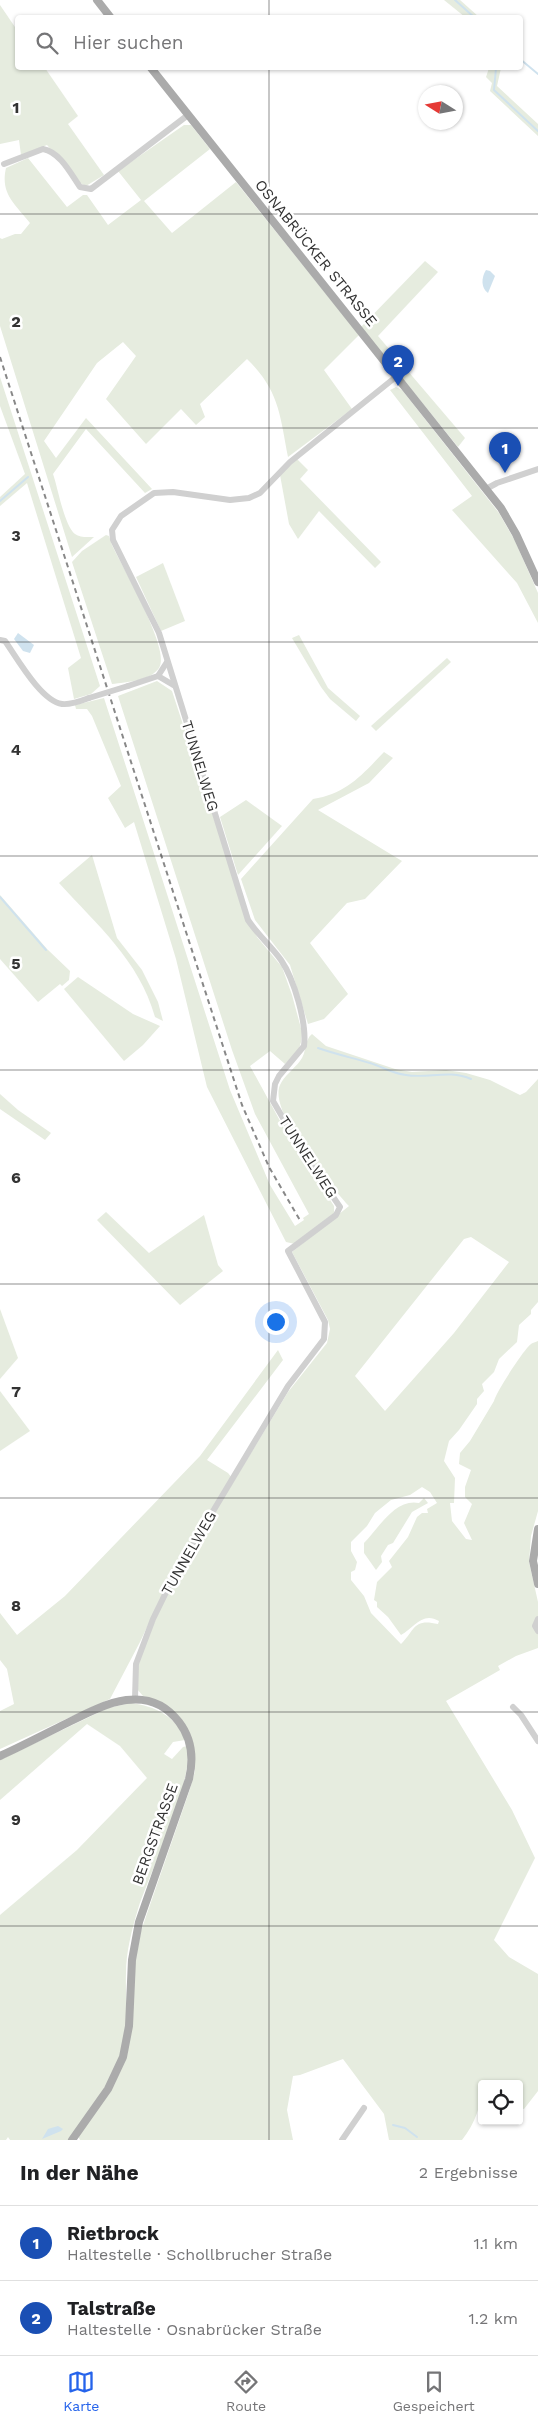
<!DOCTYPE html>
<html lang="de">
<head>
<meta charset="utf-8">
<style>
	:root { --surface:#fff; --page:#f6f6f6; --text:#202124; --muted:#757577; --line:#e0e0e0; --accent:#2563eb }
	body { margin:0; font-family:"Work Sans",sans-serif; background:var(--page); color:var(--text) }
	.controls { position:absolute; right:15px; bottom:15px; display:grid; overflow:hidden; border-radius:5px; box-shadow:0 1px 4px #0004 }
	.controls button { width:45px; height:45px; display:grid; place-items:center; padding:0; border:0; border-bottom:1px solid var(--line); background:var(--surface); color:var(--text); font:25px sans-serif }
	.compass { position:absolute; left:418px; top:85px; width:45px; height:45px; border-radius:50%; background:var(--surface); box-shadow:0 1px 4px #0004; rotate:281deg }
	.you { position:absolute; left:275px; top:1321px; width:18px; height:18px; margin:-12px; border:4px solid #fff; border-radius:50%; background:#1a73e8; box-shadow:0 0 0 8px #1a73e833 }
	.badge { display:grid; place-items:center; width:32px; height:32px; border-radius:50%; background:var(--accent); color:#fff; font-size:16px; font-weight:700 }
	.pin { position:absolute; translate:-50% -41px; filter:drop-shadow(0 1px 2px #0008) }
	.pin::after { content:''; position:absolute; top:26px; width:18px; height:15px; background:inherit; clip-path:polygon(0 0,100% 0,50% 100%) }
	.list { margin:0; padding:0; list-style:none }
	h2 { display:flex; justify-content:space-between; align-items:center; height:65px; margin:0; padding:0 20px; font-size:21px }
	h2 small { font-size:16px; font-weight:400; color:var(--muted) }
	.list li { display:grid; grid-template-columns:32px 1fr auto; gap:15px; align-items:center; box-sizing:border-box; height:75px; padding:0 20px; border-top:1px solid var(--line) }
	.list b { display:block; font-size:19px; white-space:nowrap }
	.list p { margin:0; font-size:16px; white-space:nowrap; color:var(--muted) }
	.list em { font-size:16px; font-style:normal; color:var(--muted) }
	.icon { flex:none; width:28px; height:28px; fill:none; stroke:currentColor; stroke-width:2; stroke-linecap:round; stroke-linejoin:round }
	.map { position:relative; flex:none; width:538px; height:2140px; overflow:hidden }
	.search { position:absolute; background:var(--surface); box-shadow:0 1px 4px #0004; left:15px; right:15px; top:15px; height:55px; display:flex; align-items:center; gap:12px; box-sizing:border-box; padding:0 18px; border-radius:5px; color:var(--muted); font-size:19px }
	.sheet { height:215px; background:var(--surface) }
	nav { display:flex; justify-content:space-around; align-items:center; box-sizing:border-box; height:70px; border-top:1px solid var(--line); background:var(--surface); font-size:14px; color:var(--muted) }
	nav a { display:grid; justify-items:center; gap:2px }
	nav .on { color:var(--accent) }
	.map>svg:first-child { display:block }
	.green { fill:#e6ecdf; fill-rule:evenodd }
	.water { fill:#cfe2ee }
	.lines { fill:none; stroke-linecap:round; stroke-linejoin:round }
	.stream { stroke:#cfe2ee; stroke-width:2 }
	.minor { stroke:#d0d0d0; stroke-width:6 }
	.major { stroke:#ababab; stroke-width:8 }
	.rail { stroke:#888; stroke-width:2; stroke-dasharray:5 4; stroke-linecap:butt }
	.minor-bridge { stroke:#d0d0d0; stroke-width:6 }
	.grid { fill:none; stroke:#333; stroke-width:1; stroke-opacity:0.55 }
	.labels { text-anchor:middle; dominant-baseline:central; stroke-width:5; stroke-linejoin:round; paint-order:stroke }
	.street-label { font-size:15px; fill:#333; stroke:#fff }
	.grid-label { font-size:16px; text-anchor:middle; font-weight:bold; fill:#333; stroke:#fff; stroke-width:5; stroke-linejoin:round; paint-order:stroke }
</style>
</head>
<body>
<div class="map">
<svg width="538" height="2140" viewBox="0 0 538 2140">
	<rect width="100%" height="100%" fill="#fff"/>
	<!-- green -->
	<g class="green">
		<path d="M444,0H460L479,17H465Z"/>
		<path d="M0,5L17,30L18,68H45L78,116L68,124L104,175L86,186L80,183L47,145L21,155L19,140L0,144Z"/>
		<path d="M489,68H501L497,86L538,124V136L490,91L492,83L486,77Z"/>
		<path d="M184,125H191L210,149L144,201L172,233L236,182L359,335L324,370L352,409L288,457C280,415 279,390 247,359L200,404L205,417L196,425L181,409L146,444L106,399L136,356L123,342L97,363L44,441L56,458L86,418L152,489L145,493L86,429L53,474C58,488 64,525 75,534C80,538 88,537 94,537L72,557L0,326V238L2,239L15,234H21L30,223C15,204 0,194 6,168L28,158L67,207L83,195H87L108,225L141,200L118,171Z"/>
		<path d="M425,261L438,272L378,336L465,438L458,447L361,327Z"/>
		<path d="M0,377L100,686L91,694L74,699L68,668L81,658L27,483L0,506V497L25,474L0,406Z"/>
		<path d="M396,387L402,390L499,513L515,541L538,593V623L517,583L452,510L472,496L390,390Z"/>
		<path d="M297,459L308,470L300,479L381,562L375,568L319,511L298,539L289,524L280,475Z"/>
		<path d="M106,535L109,536L112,545C121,565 172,651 159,668C150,681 127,682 112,684L72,562L82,551Z"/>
		<path d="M163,563L185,621L161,631L136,577Z"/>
		<path d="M299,635L328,688L360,716L356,721L330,699L321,687L292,638Z"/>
		<path d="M447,658L451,662L376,731L371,726Z"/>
		<path d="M157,681L172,691L215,822L257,937L282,967L292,995L302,1032L301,1042L298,1052L285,1064L270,1051L250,1066L285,1130L334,1206V1213L295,1244L286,1242L207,1087L176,959L134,822L125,828L108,798L121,786L92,716L87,709H76L75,705L104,698L230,1090L270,1185L295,1226L304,1220L303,1218L309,1214L255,1114L232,1050L118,696Z"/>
		<path d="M384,752L393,758L369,783L318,810L402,861L365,899L347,903L310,943L348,994L324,1019L308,1024L290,965L255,920L241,879L313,799C346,794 362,775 384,752Z"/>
		<path d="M246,800L282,826L238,875L220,817Z"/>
		<path d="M92,855L117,938L142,970L158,1002L163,1021L155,1017C139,960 97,925 59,883Z"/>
		<path d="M0,895L47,949L70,971L69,980L62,986L60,984L38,1002L0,959Z"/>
		<path d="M78,977L133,1014L160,1026L143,1045L124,1061L64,989Z"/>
		<path d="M312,1034L326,1046L395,1069L412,1072L446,1070L466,1073L490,1080L520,1095L526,1092L538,1079V1302L531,1310V1314L519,1325L517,1342L499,1359L494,1372L482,1384L484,1391L477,1399V1404L459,1430L449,1441L444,1461L455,1478L454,1503H450L452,1521L466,1539L472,1540L464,1523L472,1504L465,1497V1487L471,1470L459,1464L460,1453L470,1441L494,1401C495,1394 524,1349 531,1344C532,1343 536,1342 538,1341V1511L531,1536L529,1562L538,1602V1648L516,1656L498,1666L500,1670L446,1701L512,1810L535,1858L494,1940L509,1957L538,1974V2091L524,2109L519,2108V2084H482C482,2104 475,2124 462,2140H389L384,2114L343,2059L300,2075L293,2076L287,2110L293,2140H80L78,2136L114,2085L127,2056L135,1963L141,1931L190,1789L195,1771L193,1743L156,1700L143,1696L137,1689L136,1678L142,1650L172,1583L288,1392L327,1343L330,1329L328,1320L292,1252L349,1206C331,1186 268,1112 280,1085C284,1076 294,1069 300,1061C307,1053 304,1040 312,1034ZM471,1237L509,1262L454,1333L385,1411L355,1376L464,1239ZM422,1487L430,1492L437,1503L427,1509L428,1513H422L417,1517L408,1537L389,1561L392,1567L377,1582L374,1600L377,1602V1607L388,1617L401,1635C414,1628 422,1611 439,1621L438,1624C413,1618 415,1630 401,1644L371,1613L364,1596L351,1580V1572L355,1570L357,1562L351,1551V1542L367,1526L375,1513L391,1500L410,1495Z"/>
		<path d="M0,1094L18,1110L51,1133L45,1140L0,1109Z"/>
		<path d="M106,1212L149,1253L204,1215L218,1265L223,1271L180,1305L97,1220Z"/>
		<path d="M0,1309L18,1358L0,1379Z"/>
		<path d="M278,1350L283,1360L207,1460L228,1473L232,1478L173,1572L140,1642L110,1699L0,1749V1711L14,1704L7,1669L0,1660V1613L17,1635L65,1596L200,1456Z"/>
		<path d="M0,1391L30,1431L0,1451Z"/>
		<path d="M424,1498L428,1503L412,1512L393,1543L388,1545L381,1556L382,1562L376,1570L364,1553V1543C378,1529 395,1498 419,1503Z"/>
		<path d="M131,1703C155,1706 176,1716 185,1740L173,1742L164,1754L172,1759L183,1747L187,1746C195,1779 150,1872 138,1909C132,1929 126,1952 126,1973C125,1998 130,2031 121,2056C109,2087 88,2113 69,2140H10L8,2137L6,2140H0V1915L77,1850L147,1778L120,1746L87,1724L0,1800V1760L108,1708Z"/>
	</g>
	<!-- water -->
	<g class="water">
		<path d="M486,270L490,271L495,276L488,293C481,288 481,278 486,270Z"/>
		<path d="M18,633L34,645L30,653L23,651L14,639Z"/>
		<path d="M58,2126L63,2129L61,2131L42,2139L48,2129Z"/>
	</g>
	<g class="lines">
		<!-- stream -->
		<g class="stream">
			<path d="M455,0L475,18"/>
			<path d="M520,59L538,74"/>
			<path d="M496,68L494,90L538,131"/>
			<path d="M0,501L28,477"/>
			<path d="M0,897L46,950"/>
			<path d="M318,1048C335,1054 353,1058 370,1063C383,1067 391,1073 406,1075C428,1079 449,1069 471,1079"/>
			<path d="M393,2125L405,2128L417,2137"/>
		</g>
		<!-- minor -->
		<g class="minor">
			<path d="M4,164L43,149C60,152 71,174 80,187L91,189L188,115"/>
			<path d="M486,489L497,483L538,469"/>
			<path d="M0,640L5,641C17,658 41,701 62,704C70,705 81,701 89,698"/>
			<path d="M158,676L175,686"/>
			<path d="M128,686L158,676L167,662"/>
			<path d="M538,1619L535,1626L538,1631"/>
			<path d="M135,1699L136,1664L153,1619L173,1578L288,1386L324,1339L325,1322L288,1251L336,1215L340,1207L307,1159L273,1101L275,1084L279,1076L304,1046C307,1023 294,979 281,960C271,946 258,935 248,920L159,633L113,540L112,530L121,516L154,493L173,492L230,500L249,498L260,493L290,462L397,376"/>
			<path d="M513,1707L521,1715L538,1741"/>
			<path d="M342,2140L364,2108"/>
		</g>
		<!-- major -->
		<g class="major">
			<path d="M97,0L111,18"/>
			<path d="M151,68L501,508L516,534L538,582"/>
			<path d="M538,1529L533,1561L538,1584"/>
			<path d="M0,1756C22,1746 43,1735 65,1724C101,1706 147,1680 179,1722C192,1739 194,1758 189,1779L139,1922L132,1960L129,2026L123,2057L108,2089L72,2140"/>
		</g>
		<!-- rail -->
		<path class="rail" d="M0,357L242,1105L269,1167L301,1222"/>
		<!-- minor-bridge -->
		<path class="minor-bridge" d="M89,698L128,686"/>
	</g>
	<!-- grid -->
	<path class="grid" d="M269,0V18M269,68V2140M0,214H538M0,428H538M0,642H538M0,856H538M0,1070H538M0,1284H538M0,1498H538M0,1712H538M0,1926H538"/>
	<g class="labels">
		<!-- street labels -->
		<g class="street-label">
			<text transform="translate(316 253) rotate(51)">OSNABRÜCKER STRASSE</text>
			<text transform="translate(200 766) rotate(73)">TUNNELWEG</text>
			<text transform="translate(308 1157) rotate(57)">TUNNELWEG</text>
			<text transform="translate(189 1553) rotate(-60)">TUNNELWEG</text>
			<text transform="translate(155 1834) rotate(-70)">BERGSTRASSE</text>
		</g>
	</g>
	<g class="grid-label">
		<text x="16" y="113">1</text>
		<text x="16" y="327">2</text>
		<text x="16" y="541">3</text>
		<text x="16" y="755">4</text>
		<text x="16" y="969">5</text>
		<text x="16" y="1183">6</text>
		<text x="16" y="1397">7</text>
		<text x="16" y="1611">8</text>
		<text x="16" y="1825">9</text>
	</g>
</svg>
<div class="controls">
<button><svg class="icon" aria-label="locate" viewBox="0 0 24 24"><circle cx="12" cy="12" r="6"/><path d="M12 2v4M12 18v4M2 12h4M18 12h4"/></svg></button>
</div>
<svg class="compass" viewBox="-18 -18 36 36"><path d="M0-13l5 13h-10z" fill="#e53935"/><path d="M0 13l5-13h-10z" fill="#757577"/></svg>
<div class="you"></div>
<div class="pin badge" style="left:505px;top:473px;background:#1a4fb4">1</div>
<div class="pin badge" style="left:398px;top:386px;background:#1a4fb4">2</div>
<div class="search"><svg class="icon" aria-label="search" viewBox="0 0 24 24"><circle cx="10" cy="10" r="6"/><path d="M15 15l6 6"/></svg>Hier suchen</div>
</div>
<section class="sheet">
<h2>In der Nähe<small>2 Ergebnisse</small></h2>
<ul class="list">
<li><span class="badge" style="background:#1a4fb4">1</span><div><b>Rietbrock</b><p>Haltestelle · Schollbrucher Straße</p></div><em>1.1 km</em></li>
<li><span class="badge" style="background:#1a4fb4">2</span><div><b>Talstraße</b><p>Haltestelle · Osnabrücker Straße</p></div><em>1.2 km</em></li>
</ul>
</section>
<nav>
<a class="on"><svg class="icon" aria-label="map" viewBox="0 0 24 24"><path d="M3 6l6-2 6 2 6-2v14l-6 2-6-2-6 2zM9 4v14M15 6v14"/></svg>Karte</a>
<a><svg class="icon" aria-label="directions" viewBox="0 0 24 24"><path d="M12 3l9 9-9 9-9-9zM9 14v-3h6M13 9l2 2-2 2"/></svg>Route</a>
<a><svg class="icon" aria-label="saved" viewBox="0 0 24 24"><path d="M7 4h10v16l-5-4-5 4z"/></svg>Gespeichert</a>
</nav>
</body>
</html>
